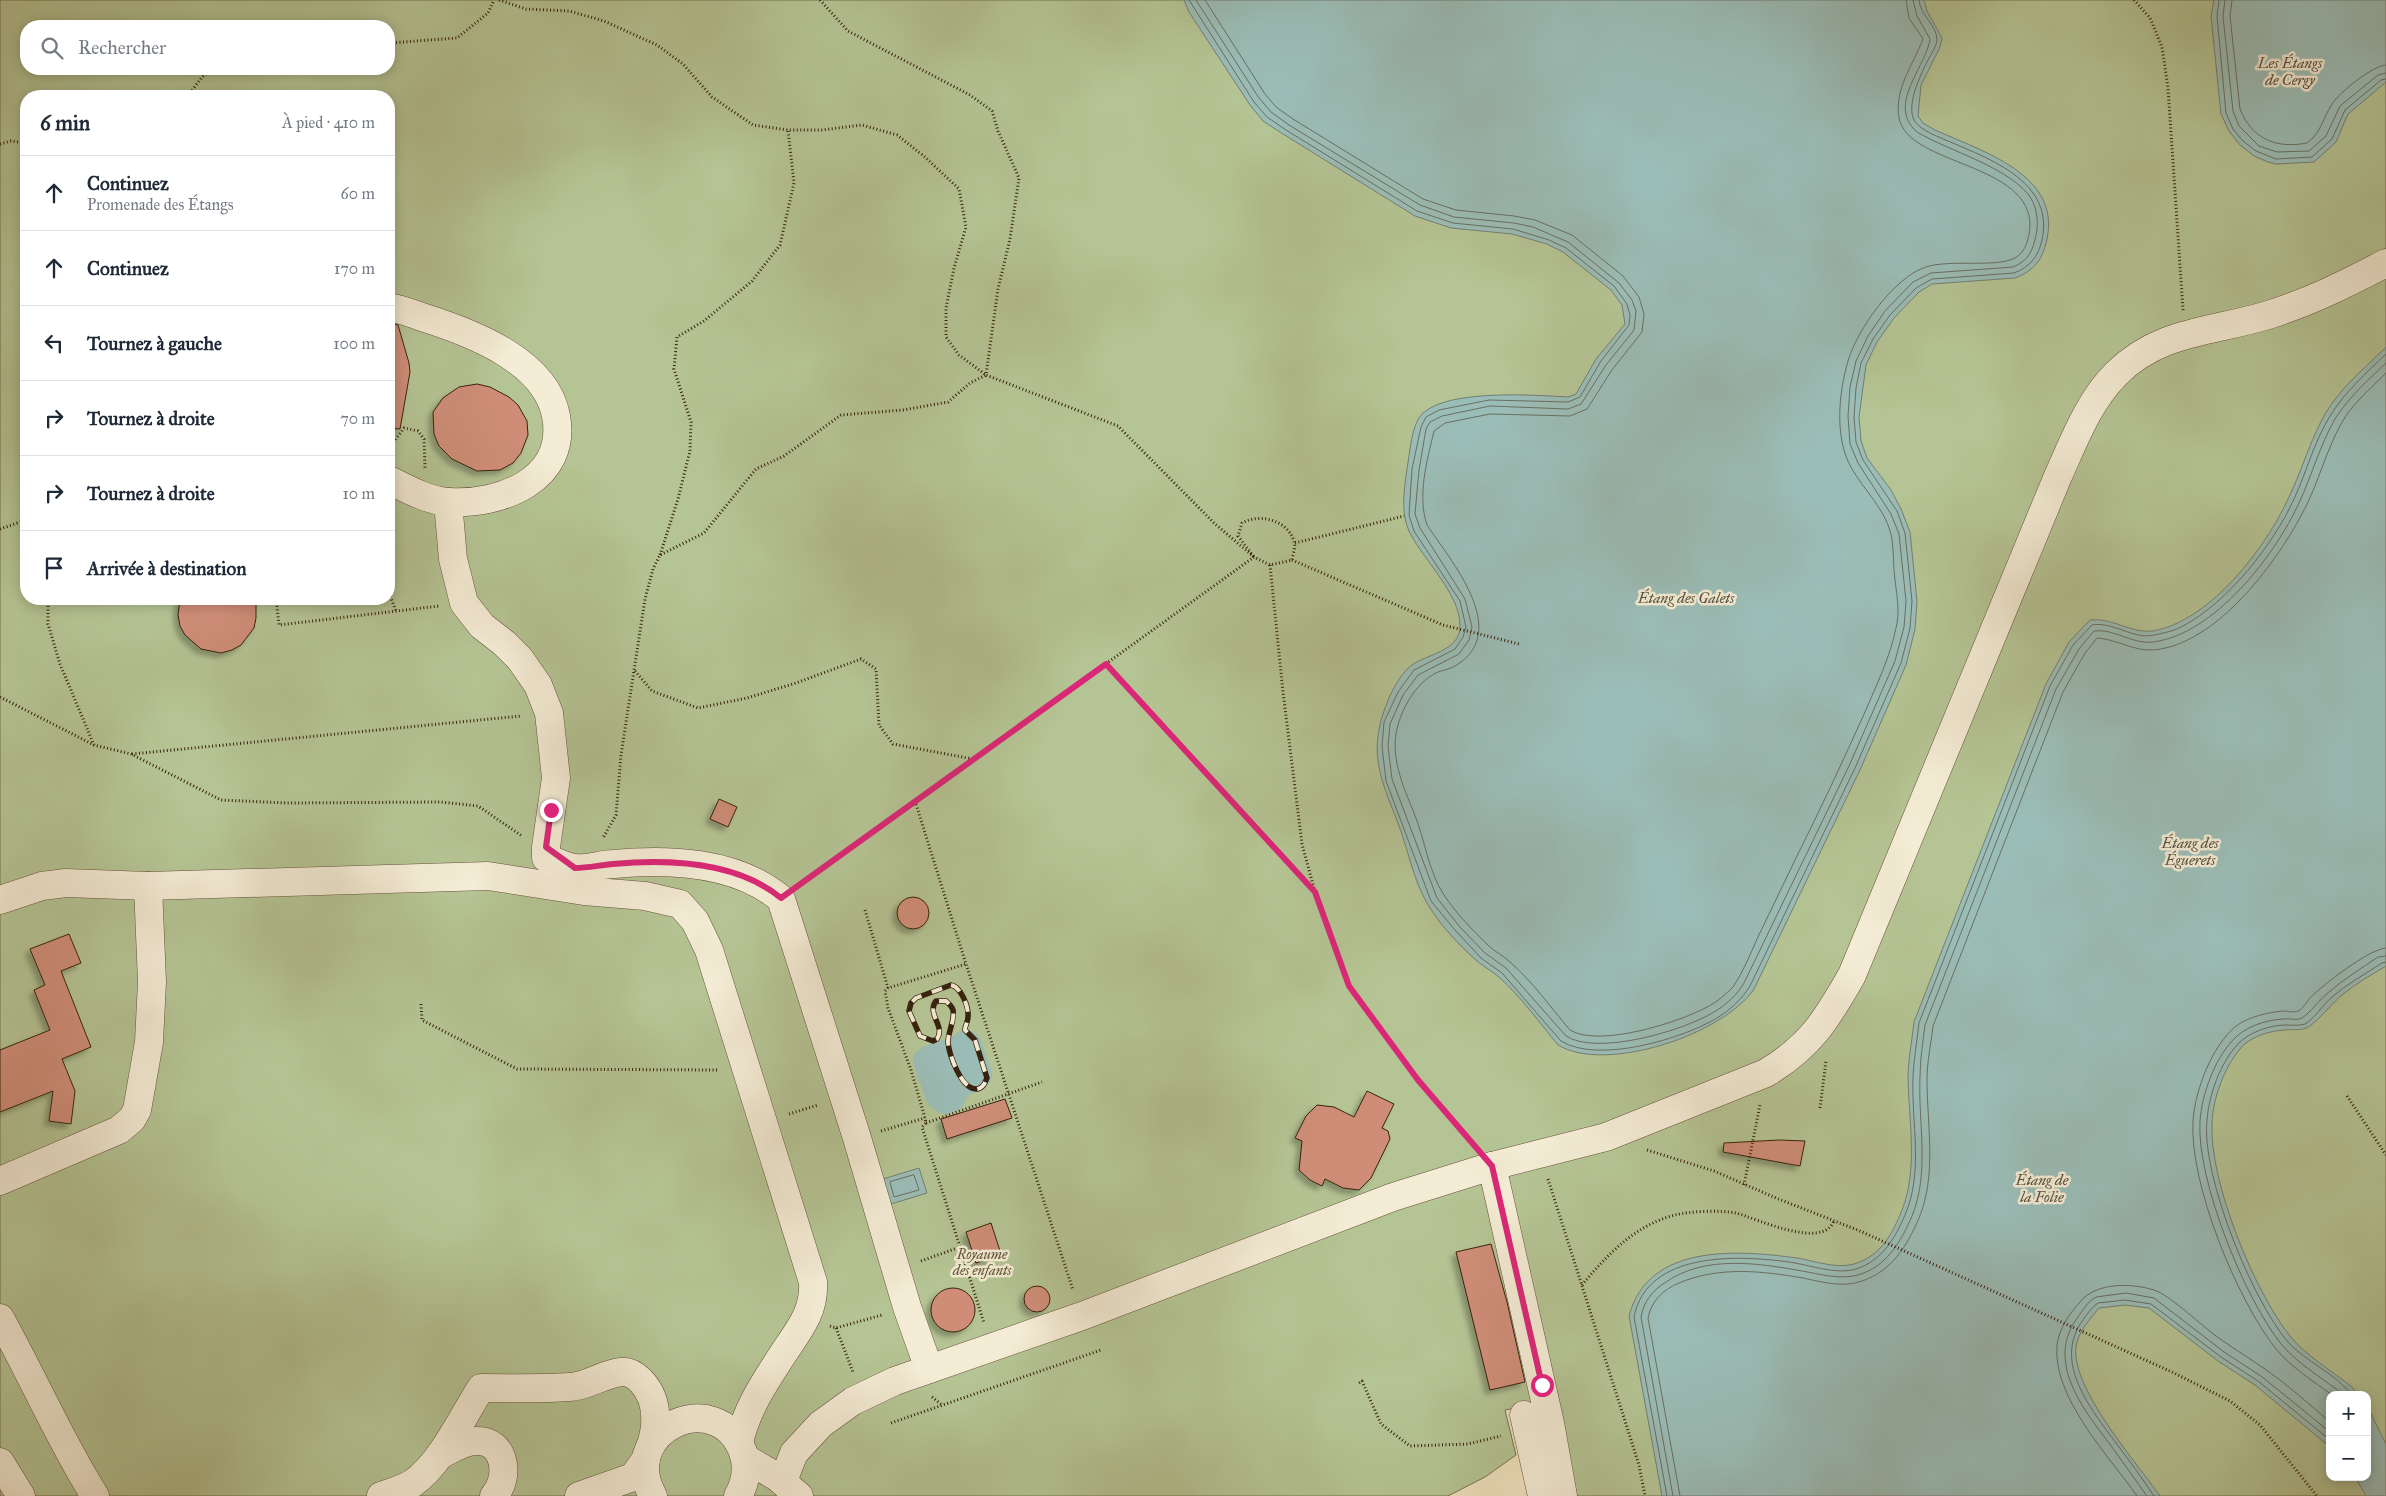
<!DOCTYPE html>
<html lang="fr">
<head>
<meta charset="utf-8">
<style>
	:root { --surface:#fff; --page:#f2f2f3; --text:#1f2937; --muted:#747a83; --line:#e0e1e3 }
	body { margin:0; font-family:"IM FELL Great Primer",serif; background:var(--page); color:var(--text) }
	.controls { position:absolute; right:15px; bottom:15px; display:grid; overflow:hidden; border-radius:10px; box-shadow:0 2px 12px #0003 }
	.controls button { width:45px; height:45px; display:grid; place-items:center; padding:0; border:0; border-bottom:1px solid var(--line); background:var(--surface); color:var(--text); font:25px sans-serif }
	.stop { position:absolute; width:15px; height:15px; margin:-11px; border:4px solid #db2777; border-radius:50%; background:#fff }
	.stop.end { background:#db2777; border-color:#fff; box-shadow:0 1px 5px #0008 }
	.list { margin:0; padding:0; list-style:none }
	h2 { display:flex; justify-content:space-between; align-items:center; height:65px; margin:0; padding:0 20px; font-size:21px }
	h2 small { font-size:16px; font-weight:400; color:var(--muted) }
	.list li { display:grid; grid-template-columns:32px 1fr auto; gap:15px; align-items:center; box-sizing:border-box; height:75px; padding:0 20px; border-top:1px solid var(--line) }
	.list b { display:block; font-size:19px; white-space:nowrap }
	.list p { margin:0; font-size:16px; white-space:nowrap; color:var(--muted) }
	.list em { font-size:16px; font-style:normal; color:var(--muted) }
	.icon { flex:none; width:28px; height:28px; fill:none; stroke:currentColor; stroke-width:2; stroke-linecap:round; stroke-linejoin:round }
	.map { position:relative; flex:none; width:2386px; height:1496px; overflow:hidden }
	.search { position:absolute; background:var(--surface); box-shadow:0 2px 12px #0003; left:20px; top:20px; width:375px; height:55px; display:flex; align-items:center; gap:12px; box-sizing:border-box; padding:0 18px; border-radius:20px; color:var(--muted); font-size:19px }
	.panel { position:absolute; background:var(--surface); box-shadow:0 2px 12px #0003; left:20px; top:90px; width:375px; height:515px; border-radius:20px }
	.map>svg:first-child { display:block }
	.green { fill:#b5c494; stroke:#767251; fill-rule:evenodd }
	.water { fill:#9bbdb7; stroke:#737f73 }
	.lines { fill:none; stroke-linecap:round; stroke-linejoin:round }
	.shore { stroke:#696f62; stroke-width:1 }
	.canal { stroke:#9bbdb7; stroke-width:28 }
	.building { fill:#cf8d78; stroke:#37210e; filter:url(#shadow) }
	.minor-casing { stroke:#65513a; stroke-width:29 }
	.path { stroke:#37210e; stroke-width:3; stroke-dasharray:1 2.5; stroke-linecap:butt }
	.minor { stroke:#f4ecd5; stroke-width:28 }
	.rail-casing { stroke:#37210e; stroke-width:5.5 }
	.rail { stroke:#f4ecd5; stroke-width:4; stroke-dasharray:11; stroke-linecap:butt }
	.route { stroke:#db2777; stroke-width:6 }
	.labels { text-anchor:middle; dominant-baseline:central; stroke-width:5; stroke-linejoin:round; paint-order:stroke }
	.park-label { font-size:14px; font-style:italic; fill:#5d5236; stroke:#f4ecd5 }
	.water-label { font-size:15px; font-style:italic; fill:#555041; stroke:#f4ecd5 }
</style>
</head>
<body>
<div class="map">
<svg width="2386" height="1496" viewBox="0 0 2386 1496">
	<defs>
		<filter id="shadow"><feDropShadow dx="-4.5" dy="4.5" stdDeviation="2.5" flood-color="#0004"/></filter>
	</defs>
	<rect width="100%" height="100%" fill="#eee2be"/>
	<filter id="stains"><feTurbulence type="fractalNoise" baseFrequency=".004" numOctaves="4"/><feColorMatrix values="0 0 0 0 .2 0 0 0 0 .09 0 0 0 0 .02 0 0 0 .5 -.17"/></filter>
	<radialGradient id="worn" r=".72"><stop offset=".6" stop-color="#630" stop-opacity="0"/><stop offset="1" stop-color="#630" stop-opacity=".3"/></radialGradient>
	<!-- green -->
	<path class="green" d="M0,0H2386V1496H1555L1535,1404L1505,1410L1516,1455L1485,1477L1448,1496H0ZM26,26H389V69H26ZM26,96H389V599H26ZM2330,1395H2367V1477H2330Z"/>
	<!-- water -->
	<g class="water">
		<path d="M1184,0H1924L1927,11L1942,38L1940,47L1921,85L1918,116L1923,123L1935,130C1981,151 2061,174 2047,239C2043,259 2034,271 2015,278L1932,284L1919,292L1894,318L1877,342L1866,365L1859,417L1861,441L1867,458L1891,490L1901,509L1910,532L1917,601L1915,629L1906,665L1860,770L1754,989C1724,1034 1606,1074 1558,1045C1539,1022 1521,997 1499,977C1492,971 1484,967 1477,961C1459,945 1439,924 1427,903C1413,879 1408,849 1398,823C1379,775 1367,749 1389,698C1394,687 1402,672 1412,665C1429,653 1461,651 1460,625C1460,595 1425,561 1411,535C1400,515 1404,490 1407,469C1410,453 1411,424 1423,413C1450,389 1534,395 1568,397L1576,394L1596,359L1625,324L1622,305L1611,290L1563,252L1547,244L1512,234L1451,228L1415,216L1283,134L1263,121L1250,105L1189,12Z"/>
		<path d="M2214,0H2386V82L2348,114L2336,142L2314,162L2276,164L2268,162L2254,156L2239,144L2229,131L2221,114L2211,16Z"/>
		<path d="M2386,347V966C2371,975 2355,984 2342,995C2333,1002 2314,1026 2306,1028C2299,1031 2291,1029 2284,1030C2269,1031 2249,1037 2240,1049C2224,1068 2213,1098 2212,1123C2209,1181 2254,1291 2290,1336C2306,1356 2332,1371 2352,1387L2358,1395H2330V1447L2255,1385L2218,1361L2149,1308L2125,1305L2099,1308C2090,1319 2078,1332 2076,1347C2071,1388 2136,1462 2160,1496H1662L1629,1316C1648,1243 1738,1250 1797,1258C1816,1261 1838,1270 1857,1263C1881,1255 1893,1233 1902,1210C1918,1170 1909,1121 1908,1079C1908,1060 1912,1041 1914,1022L2046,684L2069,642L2090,620C2112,617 2131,634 2153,631C2210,621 2266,548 2289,497C2302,470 2310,441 2325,414C2340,388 2365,368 2386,347Z"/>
		<path d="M919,1168L927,1193L891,1204L883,1179Z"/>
		<path d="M2367,1406L2386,1444V1496H2366L2355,1477H2367Z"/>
	</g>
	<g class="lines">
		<!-- shore -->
		<g class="shore">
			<path d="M1189,0L1254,102L1267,117L1286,130L1417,211L1453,223L1513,229L1549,240L1566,248L1614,286L1627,304L1630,315L1629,325L1601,361L1580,397L1568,402L1489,400L1439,410L1426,417L1421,427L1412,469L1409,515L1414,531L1460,601L1466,627L1463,637L1455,649L1414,670L1398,692L1384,722L1382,746L1386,781L1431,901L1455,930L1481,958L1502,973L1561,1041C1598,1064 1682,1039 1717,1018C1730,1010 1742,999 1750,986L1855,768L1901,663L1910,628L1912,601L1905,533L1897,511L1863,460L1856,442L1854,417L1856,388L1861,363L1873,339L1890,315L1916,288L1932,279L2014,273C2030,267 2038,257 2042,240C2056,176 1977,155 1932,134C1925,130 1918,127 1914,120C1906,104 1921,74 1928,60C1931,54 1937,46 1937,39C1936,24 1920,15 1919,0"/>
			<path d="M1196,0L1259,98L1271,112L1289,125L1420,205L1454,217L1514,223L1533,227L1568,242L1619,283L1632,300L1636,311L1634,330L1606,365L1581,404L1568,409L1490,406L1442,416L1430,422L1426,429L1419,470L1415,514L1420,528L1465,599L1472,627L1469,640L1459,654L1418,675L1403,695L1390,724L1388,746L1392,779L1437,898L1459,926L1485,953L1506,968L1566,1036C1597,1056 1683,1031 1714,1012C1726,1005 1737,995 1744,983L1849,766L1895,661L1904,627L1906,601L1899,534L1891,514L1858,463L1850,444L1848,416L1850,387L1856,361L1868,336L1885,311L1913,282L1931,273L2013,267C2028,261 2033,251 2036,235C2039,222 2037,205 2028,194C2003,165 1951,152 1917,132C1886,105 1926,67 1930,39L1917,16L1913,0"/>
			<path d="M1205,0L1265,94L1276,107L1293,119L1423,199L1456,210L1514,216L1535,220L1572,235L1623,276L1639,297L1644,314L1642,332L1612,370L1587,409L1570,416L1490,414L1445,423L1434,431C1427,461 1417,496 1427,525C1450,560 1513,632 1455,666C1450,669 1444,670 1438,672C1418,681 1404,704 1398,725C1389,755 1403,786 1414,813C1425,839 1428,871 1444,895C1456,913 1473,931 1489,946C1495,952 1504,956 1510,962C1533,982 1551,1008 1570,1030C1599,1048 1681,1022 1709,1006C1717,1002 1726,994 1733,987C1743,972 1750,955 1757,939C1770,912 1783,885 1796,858C1820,810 1843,761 1865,712C1877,684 1890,657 1896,628C1900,612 1897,597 1895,580C1893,567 1894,552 1892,539C1887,510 1864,491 1851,467C1834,437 1839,392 1848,361C1857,330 1894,277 1926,267C1950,259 1996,268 2015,258C2026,252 2029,238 2030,227C2032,162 1908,166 1899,118C1894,89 1913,65 1923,39L1909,18L1906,0"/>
			<path d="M2219,0L2217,16L2226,113L2233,129L2243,141L2256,151L2276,159L2312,157L2332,139L2345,110L2381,80L2386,79"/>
			<path d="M2225,0L2223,16L2233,111L2239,126L2259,146L2277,152L2309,151L2326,136L2340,106L2378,75L2386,73"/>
			<path d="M2232,0L2230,16L2240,109C2252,139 2276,149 2307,143C2321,133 2323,118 2332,104C2340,92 2372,66 2386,65"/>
			<path d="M914,1175L919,1190L894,1197L890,1182Z"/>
			<path d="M2332,1395C2313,1381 2291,1367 2276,1349C2237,1300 2189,1183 2193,1121C2195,1090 2212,1046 2236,1026C2248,1017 2269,1012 2283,1011C2287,1011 2294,1013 2298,1011C2303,1009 2307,1001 2311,997C2323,985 2369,949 2386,948"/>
			<path d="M2344,1395C2324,1379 2299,1365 2282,1345C2245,1300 2196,1179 2200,1121C2202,1094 2214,1061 2232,1041C2244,1027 2265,1020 2283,1019C2289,1018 2296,1021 2302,1018C2309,1014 2321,998 2329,992C2344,979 2362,968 2378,957L2386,956"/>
			<path d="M2352,1395C2335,1373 2306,1362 2288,1342C2252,1300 2201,1175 2207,1120C2209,1095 2220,1063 2238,1044C2249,1032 2270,1025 2286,1025C2292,1025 2299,1026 2305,1024C2314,1019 2323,1005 2332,997C2347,984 2365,974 2382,963L2386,962"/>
			<path d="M1667,1496L1634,1317C1647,1251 1738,1255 1789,1262C1810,1265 1836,1275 1856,1269C1882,1261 1895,1238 1905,1215C1924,1171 1911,1122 1913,1076C1914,1058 1917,1041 1919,1023L2050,686L2073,645L2092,625C2113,621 2133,640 2154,635C2163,633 2175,631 2183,626C2228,602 2273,545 2294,499C2307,471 2314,442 2330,416C2345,392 2366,373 2386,354"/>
			<path d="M1673,1496L1641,1317C1644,1301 1652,1291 1666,1282C1705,1255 1758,1263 1802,1271C1820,1274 1839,1280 1858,1275C1886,1267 1901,1242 1912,1216C1930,1172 1918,1123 1920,1077C1920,1060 1923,1042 1925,1025L2056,689L2079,649L2094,631C2114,628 2133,645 2153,642C2215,634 2275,555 2299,503C2312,475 2320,445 2335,419C2349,397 2368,380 2386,363"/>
			<path d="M1680,1496L1648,1318C1651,1301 1664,1289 1679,1283C1719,1266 1762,1271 1803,1278C1822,1282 1843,1288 1862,1281C1892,1271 1907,1246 1919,1218C1937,1175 1927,1125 1927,1079C1927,1062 1931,1044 1933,1026L2063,692L2085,653L2097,638C2116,639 2133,651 2153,650C2217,645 2279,560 2305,508C2319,481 2326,451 2341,424C2352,404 2370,389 2386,373"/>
			<path d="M2137,1496C2109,1456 2052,1397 2057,1345C2059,1329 2069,1314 2080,1302C2096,1282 2131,1283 2154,1290C2169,1295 2198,1322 2212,1333C2229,1346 2248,1357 2265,1369C2288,1385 2309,1404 2330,1422"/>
			<path d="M2147,1496C2134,1478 2122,1461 2109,1443C2082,1408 2045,1360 2078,1317C2083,1310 2088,1301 2096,1297L2126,1293L2154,1298L2224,1352L2261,1376L2330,1432"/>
			<path d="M2154,1496C2142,1478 2129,1460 2116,1443C2091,1409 2052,1362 2083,1320C2087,1314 2092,1307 2098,1303L2125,1300L2151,1304L2221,1357L2258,1381L2330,1440"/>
		</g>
		<!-- canal -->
		<path class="canal" d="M966,1044L968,1045L978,1075L957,1085L951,1098L945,1100L939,1095L927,1061L940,1054L944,1057L951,1070L964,1066L966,1063L961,1048Z"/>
	</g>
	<!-- building -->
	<g class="building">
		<path d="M389,323L398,325L409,363L410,372L400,429L389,428Z"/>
		<path d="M477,384L490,387L509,397L518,405L527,421L528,435L521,453L513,463L500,470L477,471L452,459L439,446L434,434L433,412L443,398L459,387Z"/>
		<path d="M180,599H256V618L254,628L241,645L232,650L221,653L201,649L185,635L180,626L178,615Z"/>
		<path d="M719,799L737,807L728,827L710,819Z"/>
		<circle cx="913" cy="913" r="16"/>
		<path d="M69,934L81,963L61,971L91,1047L62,1059L75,1091L71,1124L49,1121L53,1091L0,1112V1050L50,1030L34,990L45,985L30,949Z"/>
		<path d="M1367,1091L1394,1104L1382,1128L1388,1131L1390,1139L1371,1178L1359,1190L1343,1188L1325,1179L1322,1186L1310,1180L1299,1170L1302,1141L1295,1138L1306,1116L1317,1105L1334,1107L1354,1117Z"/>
		<path d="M1005,1099L1012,1118L947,1139L941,1119Z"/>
		<path d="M1779,1140L1805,1141L1800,1166L1723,1152L1724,1143Z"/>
		<path d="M991,1223L1001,1254L976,1263L966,1232Z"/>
		<path d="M1491,1244L1507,1302L1525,1382L1490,1390L1456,1252Z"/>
		<circle cx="1037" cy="1299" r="13"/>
		<circle cx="953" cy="1310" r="22"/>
	</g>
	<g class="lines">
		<defs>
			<g id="minor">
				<path d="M389,307C401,309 413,314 425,318C472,333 546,361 556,416C568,480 500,505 449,502C429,501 407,489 389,480"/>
				<path d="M448,502L453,559L464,603L482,626L504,643L520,659L538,685L549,713L556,778L546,847V858C555,861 566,867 575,868C587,870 601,864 613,864C669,859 736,861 781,899L857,1138L907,1307L929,1369"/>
				<path d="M0,900L42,886L66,883L148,886L488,876L584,891L645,896L680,904L695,921L709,950L813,1282C815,1312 798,1331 783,1354C764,1383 746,1410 739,1443"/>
				<path d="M1492,1166L1550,1423L1563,1496"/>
				<path d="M0,1181L119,1130L132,1119L137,1110L149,1042L152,982L148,886"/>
				<path d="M0,1318C33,1377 59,1439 95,1496"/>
				<path d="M1524,1415L1542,1496"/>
				<path d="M440,1455C450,1450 464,1441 476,1441C505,1439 511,1477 494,1496"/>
				<path d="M745,1458L777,1477L799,1496"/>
				<path d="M0,1462L21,1496"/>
				<path d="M783,1481L794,1453L821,1424L853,1401L895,1381L1082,1316L1393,1197L1492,1166L1606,1137L1766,1073C1811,1046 1827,1019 1852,975L2058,476C2074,441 2088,402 2116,374C2160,330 2213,332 2268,315C2310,302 2348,283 2386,263"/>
				<path d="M381,1496C392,1492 404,1489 413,1483C441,1464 463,1416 481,1388C511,1388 540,1389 570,1387C588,1386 603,1374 621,1372C629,1371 635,1375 641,1381C658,1399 658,1422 651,1445"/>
				<path d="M579,1496L633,1477L646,1459"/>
				<path d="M653,1496C616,1430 718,1384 743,1452C748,1467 746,1482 738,1496"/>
			</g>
		</defs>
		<!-- minor casing -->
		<use href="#minor" class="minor-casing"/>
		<!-- path -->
		<g class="path">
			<path d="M499,0L526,9L569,11L604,21L657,45L683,64L712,97L753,125L788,130H822L862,125L897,135L925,157L959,189L966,227L954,268L946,308V337L959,355L986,375L970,383L948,402L903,410L841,415L784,456L756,469L704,533L660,555L653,569L645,599L621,755L616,815L603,838"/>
			<path d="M820,0L848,31L970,95L992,111L998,131L1019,178L1010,239L998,289L986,375L1118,426L1214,523L1254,557L1270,565L1292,560C1293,554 1296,546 1294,541C1287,520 1260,513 1242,523L1238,536L1254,557"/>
			<path d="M2134,0L2150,18L2162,47L2168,88L2183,310"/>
			<path d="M389,43L457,38L488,13L494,0"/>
			<path d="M188,96L202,77L213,69"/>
			<path d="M0,144L11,141L26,143"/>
			<path d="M389,448L404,428L418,431L424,439L425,468"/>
			<path d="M0,529L26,520"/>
			<path d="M1295,543L1404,516"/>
			<path d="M660,555L678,499L690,451L691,422L674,369L677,337L704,321L752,281L780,245L794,183L788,130"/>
			<path d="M1292,560L1443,625L1519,644"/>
			<path d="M1270,565L1283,692L1302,844L1315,892L1349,986L1417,1080L1473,1144"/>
			<path d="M389,593L396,611"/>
			<path d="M48,599V624L60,664L94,745L131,754L221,800L287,803L441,802L478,806L522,836"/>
			<path d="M276,599L279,625L439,606"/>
			<path d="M1106,664L1313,890"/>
			<path d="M635,671L652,691L698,708L747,698L796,683L861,659L876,669L879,725L893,744L973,759"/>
			<path d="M0,697L94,745"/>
			<path d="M132,754L521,716"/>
			<path d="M915,801L966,964L1073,1290"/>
			<path d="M802,883L1254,557"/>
			<path d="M865,910L888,988"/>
			<path d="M421,1004L422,1020L517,1069L719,1070"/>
			<path d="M2347,1096L2386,1155"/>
			<path d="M1820,1108L1826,1061"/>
			<path d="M789,1114L818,1105"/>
			<path d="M926,1123L1042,1082"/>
			<path d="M881,1131L925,1118"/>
			<path d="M1647,1150L1714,1171L1776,1198L1860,1231L2172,1372L2230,1401L2260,1425L2317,1496"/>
			<path d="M1548,1179L1639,1465L1645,1496"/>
			<path d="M1744,1185L1760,1105"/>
			<path d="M960,1247L984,1323"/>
			<path d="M921,1261L960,1247L922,1127L926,1123L925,1118L911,1070L888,1008L885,991L888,988L966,964"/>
			<path d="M1582,1285C1607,1255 1635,1225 1675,1215C1690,1211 1721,1210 1736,1213C1758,1219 1822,1250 1834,1221"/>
			<path d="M830,1326L836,1328L882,1315"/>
			<path d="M836,1328L853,1372"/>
			<path d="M1359,1383L1362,1381L1381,1424L1410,1446L1468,1444L1501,1436"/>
			<path d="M932,1397L942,1405"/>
			<path d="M891,1423L1101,1350"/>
		</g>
		<!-- minor -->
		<use href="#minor" class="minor"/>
		<defs>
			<path id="rail" d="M951,985C961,987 969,1007 968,1017C968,1022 965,1025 965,1030L975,1040L987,1078C985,1083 983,1088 977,1089C961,1090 949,1054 948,1042C948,1031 955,1021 953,1010C952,1006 949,1004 946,1001H936C926,1014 946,1026 937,1039L933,1041L920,1036L909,1011L911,1003L916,998Z"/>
		</defs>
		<!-- rail casing -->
		<use href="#rail" class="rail-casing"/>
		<!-- rail -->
		<use href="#rail" class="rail"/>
	</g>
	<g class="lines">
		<!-- route -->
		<path class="route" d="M551,810L546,847L575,868C588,868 600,865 613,864C669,859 736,861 781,898L1106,664L1315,892L1349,986L1418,1080L1492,1166L1542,1385"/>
	</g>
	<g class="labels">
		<!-- park labels -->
		<g class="park-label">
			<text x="982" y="1254">Royaume<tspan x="982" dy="16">des enfants</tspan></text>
		</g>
		<!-- water labels -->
		<g class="water-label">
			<text x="2290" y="63">Les Étangs<tspan x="2290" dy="17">de Cergy</tspan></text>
			<text x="1686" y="598">Étang des Galets</text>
			<text x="2190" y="843">Étang des<tspan x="2190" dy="17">Éguerets</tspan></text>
			<text x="2042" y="1180">Étang de<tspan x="2042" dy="17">la Folie</tspan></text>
		</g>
	</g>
	<rect width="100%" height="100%" filter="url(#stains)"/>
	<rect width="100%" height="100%" fill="url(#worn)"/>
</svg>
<div class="controls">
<button>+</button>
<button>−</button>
</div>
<div class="stop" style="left:1542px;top:1385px"></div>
<div class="stop end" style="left:551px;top:810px"></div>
<div class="search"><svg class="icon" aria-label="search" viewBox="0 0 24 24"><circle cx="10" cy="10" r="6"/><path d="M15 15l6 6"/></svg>Rechercher</div>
<section class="panel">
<h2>6 min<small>À pied · 410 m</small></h2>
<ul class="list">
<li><svg class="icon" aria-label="ahead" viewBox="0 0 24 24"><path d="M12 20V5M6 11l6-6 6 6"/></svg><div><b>Continuez</b><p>Promenade des Étangs</p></div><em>60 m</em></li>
<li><svg class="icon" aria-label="ahead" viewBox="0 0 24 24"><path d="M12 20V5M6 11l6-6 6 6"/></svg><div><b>Continuez</b></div><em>170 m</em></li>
<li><svg class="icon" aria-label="left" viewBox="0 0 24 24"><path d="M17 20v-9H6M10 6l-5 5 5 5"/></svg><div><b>Tournez à gauche</b></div><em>100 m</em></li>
<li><svg class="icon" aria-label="right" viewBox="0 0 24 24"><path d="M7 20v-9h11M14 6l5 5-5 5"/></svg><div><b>Tournez à droite</b></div><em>70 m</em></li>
<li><svg class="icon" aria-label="right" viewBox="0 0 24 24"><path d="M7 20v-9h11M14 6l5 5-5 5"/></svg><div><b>Tournez à droite</b></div><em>10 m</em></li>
<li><svg class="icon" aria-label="arrive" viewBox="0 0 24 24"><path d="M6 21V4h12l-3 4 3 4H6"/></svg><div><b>Arrivée à destination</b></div></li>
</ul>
</section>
</div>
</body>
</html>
